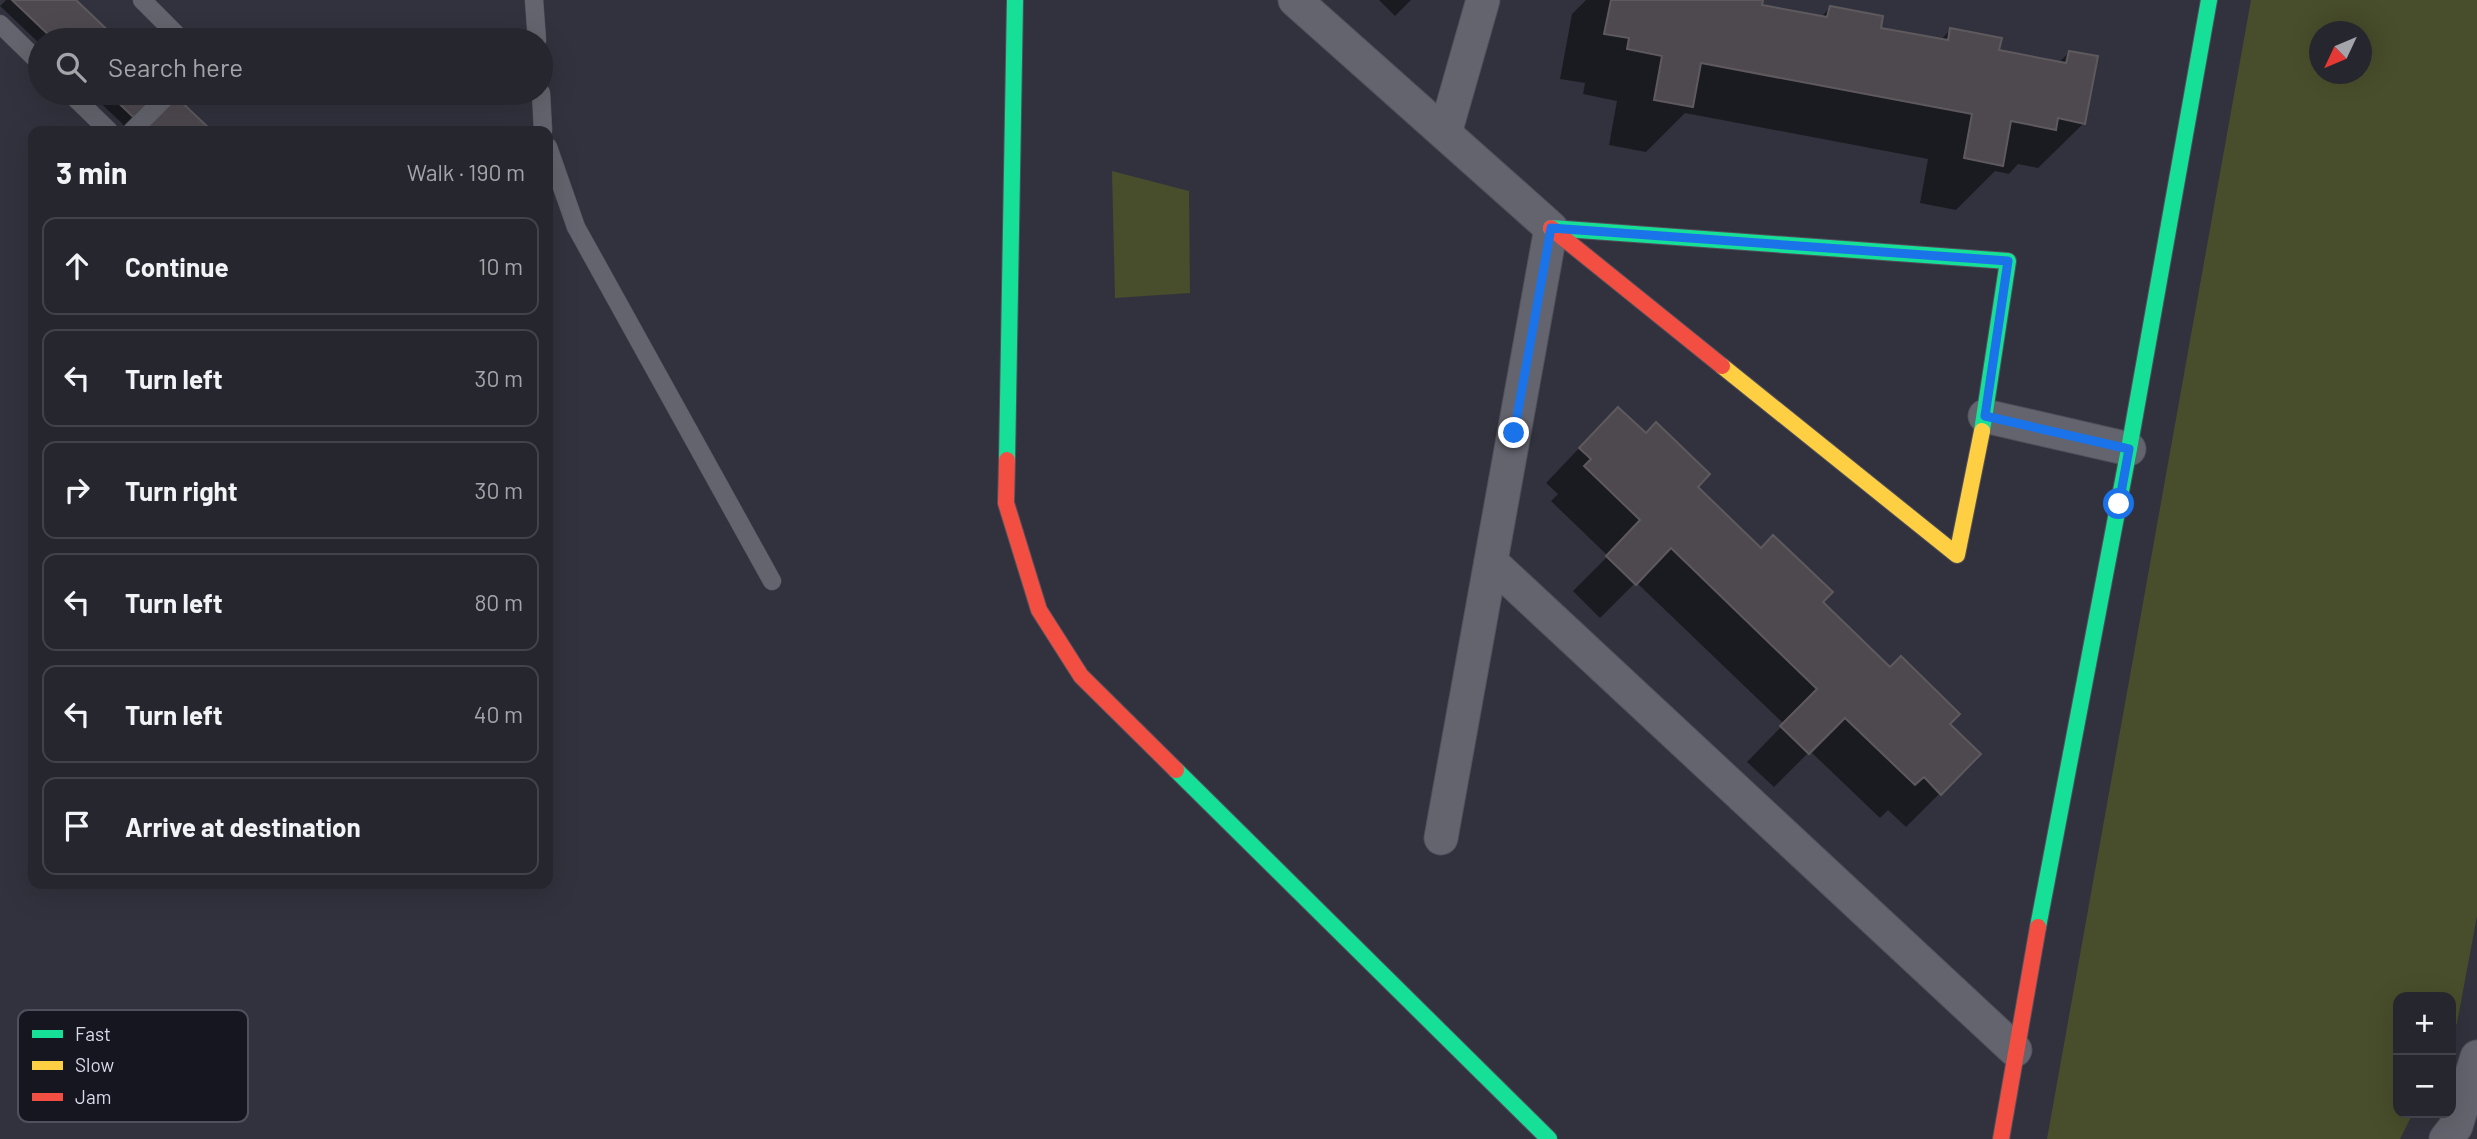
<!DOCTYPE html>
<html lang="en">
<head>
<meta charset="utf-8">
<style>
	:root { --surface:#26262e; --page:#2e2e36; --text:#f1f3f6; --muted:#a4a5aa; --line:#42434a }
	body { margin:0; font-family:Barlow,sans-serif; background:var(--page); color:var(--text) }
	.controls { position:absolute; right:21px; bottom:21px; display:grid; overflow:hidden; border-radius:14px; box-shadow:0 7px 28px #0002 }
	.controls button { width:63px; height:63px; display:grid; place-items:center; padding:0; border:0; border-bottom:2px solid var(--line); background:var(--surface); color:var(--text); font:35px sans-serif }
	.compass { position:absolute; left:2309px; top:21px; width:63px; height:63px; border-radius:50%; background:var(--surface); box-shadow:0 7px 28px #0002; rotate:226deg }
	.stop { position:absolute; width:21px; height:21px; margin:-16px; border:5px solid #1a73e8; border-radius:50%; background:#fff }
	.stop.end { background:#1a73e8; border-color:#fff; box-shadow:0 2px 7px #0008 }
	.list { margin:0; padding:0; list-style:none }
	h2 { display:flex; justify-content:space-between; align-items:center; height:91px; margin:0; padding:0 28px; font-size:30px }
	h2 small { font-size:23px; font-weight:400; color:var(--muted) }
	.list li { display:grid; grid-template-columns:46px 1fr auto; gap:21px; align-items:center; box-sizing:border-box; height:98px; margin:0 14px 14px; padding:0 14px; border:2px solid var(--line); border-radius:14px }
	.list b { display:block; font-size:26px; white-space:nowrap }
	.list em { font-size:23px; font-style:normal; color:var(--muted) }
	.icon { flex:none; width:38px; height:38px; fill:none; stroke:currentColor; stroke-width:2; stroke-linecap:round; stroke-linejoin:round }
	.map { position:relative; flex:none; width:2477px; height:1139px; overflow:hidden }
	.search { position:absolute; background:var(--surface); box-shadow:0 7px 28px #0002; left:28px; top:28px; width:525px; height:77px; display:flex; align-items:center; gap:18px; box-sizing:border-box; padding:0 24px; border-radius:38px; color:var(--muted); font-size:26px }
	.panel { position:absolute; background:var(--surface); box-shadow:0 7px 28px #0002; left:28px; top:126px; width:525px; height:763px; border-radius:14px }
	.map>svg:first-child { display:block }
	.green { fill:#484d2b; fill-rule:evenodd }
	.shadow { fill:#0007 }
	.building { fill:#4e494f; stroke:#5e595d; stroke-width:2 }
	.lines { fill:none; stroke-linecap:round; stroke-linejoin:round }
	.lane-casing { stroke:#51505c; stroke-width:19 }
	.street-casing { stroke:#51505c; stroke-width:35 }
	.fast-casing { stroke:#51505c; stroke-width:18 }
	.slow-casing { stroke:#51505c; stroke-width:18 }
	.jam-casing { stroke:#51505c; stroke-width:18 }
	.lane { stroke:#64646e; stroke-width:18 }
	.street { stroke:#64646e; stroke-width:33 }
	.fast { stroke:#16e098; stroke-width:16 }
	.slow { stroke:#ffcf43; stroke-width:16 }
	.jam { stroke:#f24e42; stroke-width:16 }
	.route { stroke:#1a73e8; stroke-width:9 }
	.key { fill:#161620; stroke:#50505c; stroke-width:2 }
	.key-label { font-size:19px; fill:#d9d9e9 }
</style>
</head>
<body>
<div class="map">
<svg width="2477" height="1139" viewBox="0 0 2477 1139">
	<rect width="100%" height="100%" fill="#32323e"/>
	<!-- green -->
	<g class="green">
		<path d="M2251,0H2477V916L2457,1023L2451,1036V997H2398V1113H2413L2400,1139H2047ZM2320,32H2362V74H2320Z"/>
		<path d="M1112,171L1189,191L1190,293L1115,298Z"/>
	</g>
	<!-- shadow -->
	<g class="shadow">
		<path d="M6,0H73L115,40H40V44L0,6Z"/>
		<path d="M1379,0H1411L1395,16Z"/>
		<path d="M1586,0H1761L1760,6L1821,17L1830,8L1879,29L1940,41L1950,30L1997,52L2058,63L2069,53L2084,123L2038,168L2018,164L2009,174L1995,171L1956,210L1920,203L1928,159L1685,113L1646,152L1609,145L1617,101L1583,94L1585,83L1560,79L1572,14Z"/>
		<path d="M90,93H170L210,131H130Z"/>
		<path d="M1584,443L1696,487L1948,724L1940,793L1906,827L1888,810L1880,818L1810,751L1774,787L1747,762L1784,724L1636,582L1600,618L1573,591L1608,556L1551,501L1558,494L1546,483Z"/>
	</g>
	<!-- building -->
	<g class="building">
		<path d="M12,0H76L118,40H54Z"/>
		<path d="M1611,0H1763L1762,5L1827,17L1830,6L1883,16L1881,28L1948,40L1950,28L2002,38L1999,50L2066,63L2069,51L2098,56L2085,124L2058,118L2056,130L2011,121L2003,166L1964,158L1972,114L1701,63L1693,107L1654,100L1662,56L1627,49L1629,38L1604,34Z"/>
		<path d="M108,93H172L212,131H148Z"/>
		<path d="M1618,407L1646,433L1656,422L1710,474L1698,487L1761,548L1773,535L1833,592L1823,602L1890,667L1901,656L1960,714L1950,724L1981,754L1941,795L1924,777L1915,785L1845,718L1809,754L1780,726L1817,689L1671,548L1636,585L1606,556L1640,520L1584,466L1591,459L1579,448Z"/>
	</g>
	<g class="lines">
		<defs>
			<g id="lane">
				<path d="M142,0L182,40"/>
				<path d="M534,0L537,40"/>
				<path d="M0,24L40,63"/>
				<path d="M70,93L109,131"/>
				<path d="M541,93L543,131"/>
				<path d="M132,131L170,93"/>
				<path d="M548,147L576,227L772,581"/>
			</g>
			<g id="street">
				<path d="M1295,0L1551,228L1441,838"/>
				<path d="M1445,133L1483,0"/>
				<path d="M1985,416L2129,449"/>
				<path d="M1491,562L2015,1050"/>
				<path d="M2446,1139L2456,1126L2477,1057"/>
			</g>
			<g id="fast">
				<path d="M1551,228L2008,261L1982,431"/>
				<path d="M1007,460L1015,0"/>
				<path d="M1176,770L1549,1139"/>
				<path d="M2038,927L2129,449L2209,0"/>
			</g>
			<path id="slow" d="M1722,366L1957,555L1982,431"/>
			<g id="jam">
				<path d="M1551,228L1722,366"/>
				<path d="M1007,460L1006,503L1039,610L1081,676L1176,770"/>
				<path d="M2001,1139L2038,927"/>
			</g>
		</defs>
		<!-- lane casing -->
		<use href="#lane" class="lane-casing"/>
		<!-- street casing -->
		<use href="#street" class="street-casing"/>
		<!-- fast casing -->
		<use href="#fast" class="fast-casing"/>
		<!-- slow casing -->
		<use href="#slow" class="slow-casing"/>
		<!-- jam casing -->
		<use href="#jam" class="jam-casing"/>
		<!-- lane -->
		<use href="#lane" class="lane"/>
		<!-- street -->
		<use href="#street" class="street"/>
		<!-- fast -->
		<use href="#fast" class="fast"/>
		<!-- slow -->
		<use href="#slow" class="slow"/>
		<!-- jam -->
		<use href="#jam" class="jam"/>
	</g>
	<g class="lines">
		<!-- route -->
		<path class="route" d="M1514,433L1551,228L2008,261L1985,416L2129,449L2119,504"/>
	</g>
	<!-- legend -->
	<rect x="18" y="1010" width="230" height="112" rx="10" class="key"/>
	<rect x="32" y="1030" width="31" height="8" fill="#16e098"/>
	<rect x="32" y="1061" width="31" height="9" fill="#ffcf43"/>
	<rect x="32" y="1093" width="31" height="8" fill="#f24e42"/>
	<g class="key-label">
		<text x="75" y="1041">Fast</text>
		<text x="75" y="1072">Slow</text>
		<text x="75" y="1104">Jam</text>
	</g>
</svg>
<div class="controls">
<button>+</button>
<button>−</button>
</div>
<svg class="compass" viewBox="-18 -18 36 36"><path d="M0-13l5 13h-10z" fill="#e53935"/><path d="M0 13l5-13h-10z" fill="#a4a5aa"/></svg>
<div class="stop" style="left:2119px;top:504px"></div>
<div class="stop end" style="left:1514px;top:433px"></div>
<div class="search"><svg class="icon" aria-label="search" viewBox="0 0 24 24"><circle cx="10" cy="10" r="6"/><path d="M15 15l6 6"/></svg>Search here</div>
<section class="panel">
<h2>3 min<small>Walk · 190 m</small></h2>
<ul class="list">
<li><svg class="icon" aria-label="ahead" viewBox="0 0 24 24"><path d="M12 20V5M6 11l6-6 6 6"/></svg><div><b>Continue</b></div><em>10 m</em></li>
<li><svg class="icon" aria-label="left" viewBox="0 0 24 24"><path d="M17 20v-9H6M10 6l-5 5 5 5"/></svg><div><b>Turn left</b></div><em>30 m</em></li>
<li><svg class="icon" aria-label="right" viewBox="0 0 24 24"><path d="M7 20v-9h11M14 6l5 5-5 5"/></svg><div><b>Turn right</b></div><em>30 m</em></li>
<li><svg class="icon" aria-label="left" viewBox="0 0 24 24"><path d="M17 20v-9H6M10 6l-5 5 5 5"/></svg><div><b>Turn left</b></div><em>80 m</em></li>
<li><svg class="icon" aria-label="left" viewBox="0 0 24 24"><path d="M17 20v-9H6M10 6l-5 5 5 5"/></svg><div><b>Turn left</b></div><em>40 m</em></li>
<li><svg class="icon" aria-label="arrive" viewBox="0 0 24 24"><path d="M6 21V4h12l-3 4 3 4H6"/></svg><div><b>Arrive at destination</b></div></li>
</ul>
</section>
</div>
</body>
</html>
